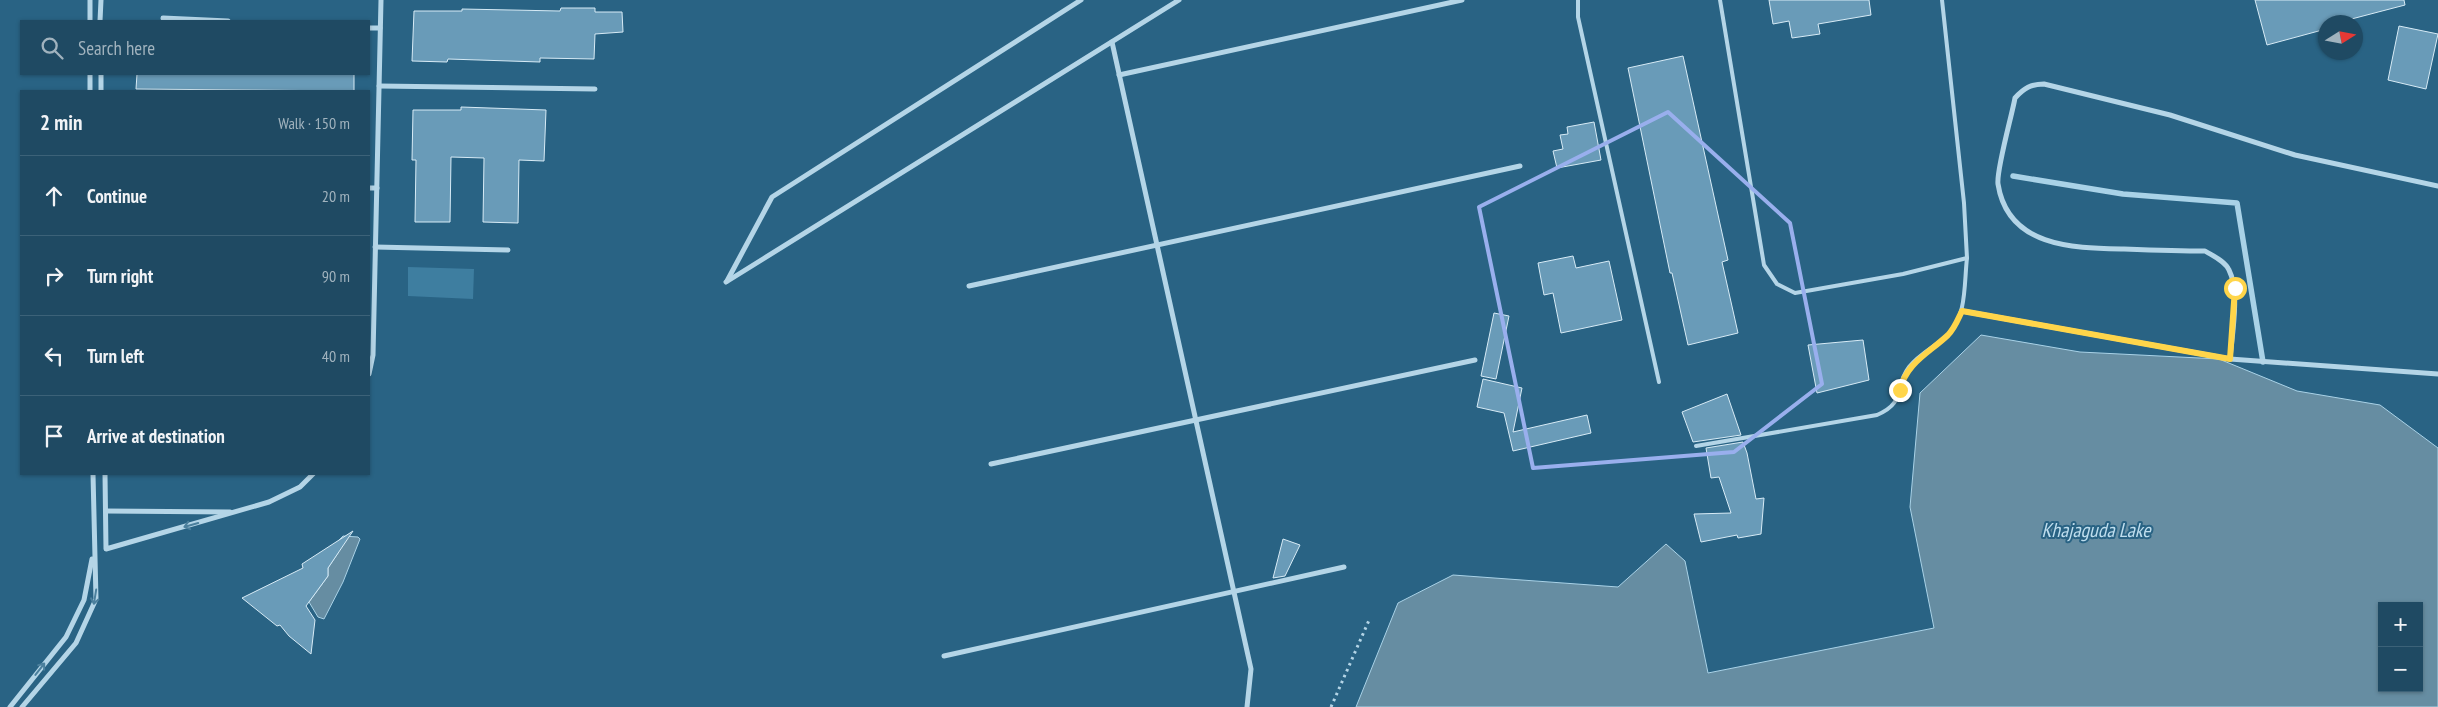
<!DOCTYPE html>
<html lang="en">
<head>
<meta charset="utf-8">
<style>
	:root { --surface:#1f4a63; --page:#2c546c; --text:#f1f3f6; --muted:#a1b3be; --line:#3c6278 }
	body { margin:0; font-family:"PT Sans Narrow",sans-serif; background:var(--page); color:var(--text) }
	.controls { position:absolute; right:15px; bottom:15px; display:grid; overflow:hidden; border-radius:0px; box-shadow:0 1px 4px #0004 }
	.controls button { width:45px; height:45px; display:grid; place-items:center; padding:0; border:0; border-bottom:1px solid var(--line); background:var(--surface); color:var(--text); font:25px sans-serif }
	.compass { position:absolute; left:2318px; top:15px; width:45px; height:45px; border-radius:50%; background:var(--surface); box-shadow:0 1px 4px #0004; rotate:79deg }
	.stop { position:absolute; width:15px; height:15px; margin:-11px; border:4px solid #ffd54a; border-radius:50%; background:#fff }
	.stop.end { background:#ffd54a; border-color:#fff; box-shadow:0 1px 5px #0008 }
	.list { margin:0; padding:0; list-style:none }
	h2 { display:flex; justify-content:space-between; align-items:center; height:65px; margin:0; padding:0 20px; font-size:21px }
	h2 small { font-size:16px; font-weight:400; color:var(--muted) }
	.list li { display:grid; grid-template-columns:32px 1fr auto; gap:15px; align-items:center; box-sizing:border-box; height:80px; padding:0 20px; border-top:1px solid var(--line) }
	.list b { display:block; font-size:19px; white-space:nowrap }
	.list em { font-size:16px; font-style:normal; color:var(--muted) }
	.icon { flex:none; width:28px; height:28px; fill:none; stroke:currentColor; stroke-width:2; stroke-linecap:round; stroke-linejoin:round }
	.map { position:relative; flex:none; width:2438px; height:707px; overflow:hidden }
	.search { position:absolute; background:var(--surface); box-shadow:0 1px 4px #0004; left:20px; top:20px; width:350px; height:55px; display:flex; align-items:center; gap:12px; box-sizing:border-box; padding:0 18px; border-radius:0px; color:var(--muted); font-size:19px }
	.panel { position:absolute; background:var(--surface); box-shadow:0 1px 4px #0004; left:20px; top:90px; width:350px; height:385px; border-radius:0px }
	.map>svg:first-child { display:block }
	.green { fill:#3e7ea0 }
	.water { fill:#668da2; stroke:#a9d2e7; fill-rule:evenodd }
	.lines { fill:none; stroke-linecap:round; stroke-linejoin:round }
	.stream { stroke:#a9d2e7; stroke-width:5.5 }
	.building { fill:#699bb8; stroke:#d7ebf6 }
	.path { stroke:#b4d5e7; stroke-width:3; stroke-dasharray:2.5 4; stroke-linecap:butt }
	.service { stroke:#b4d5e7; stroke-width:4 }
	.minor { stroke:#b4d5e7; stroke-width:5 }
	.oneway { stroke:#4c809d }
	.route { stroke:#ffd54a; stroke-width:6 }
	.marked { fill:none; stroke:#99afed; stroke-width:4; stroke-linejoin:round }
	.labels { text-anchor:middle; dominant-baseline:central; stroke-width:4; stroke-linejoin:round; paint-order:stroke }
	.water-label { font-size:20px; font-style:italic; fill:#bfdeee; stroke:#296384 }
</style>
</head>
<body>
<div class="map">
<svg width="2438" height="707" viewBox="0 0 2438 707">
	<rect width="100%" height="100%" fill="#296384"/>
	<!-- green -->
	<path class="green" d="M408,267L474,269L473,299L408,296Z"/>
	<!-- water -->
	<g class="water">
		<path d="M1981,335L2080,352L2219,359L2297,391L2380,405L2438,448V707H1356L1398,603L1453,575L1618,587L1666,544L1685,561L1708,673L1934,628L1910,507L1920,393ZM2382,606H2419V688H2382Z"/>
		<path d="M343,536L358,537L360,539L343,582L324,619L318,617L309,602L328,576V568L338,553V541Z"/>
	</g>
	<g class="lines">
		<!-- stream -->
		<path class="stream" d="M2013,176L2123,194L2237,203L2263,362"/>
	</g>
	<!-- building -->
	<g class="building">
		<path d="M1769,0H1869L1871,15L1818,24L1820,34L1792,38L1789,21L1773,24Z"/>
		<path d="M2255,0H2404L2405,5L2340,22H2326V29L2267,45Z"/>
		<path d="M561,8H595V12H622L623,32L595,34L594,59L540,58V62L448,59L447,62L412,61L414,11H462V9L560,11Z"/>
		<path d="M2399,26L2438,34L2426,89L2388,80Z"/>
		<path d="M1683,56L1728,260L1722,262L1738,333L1688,345L1672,273H1670L1628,68Z"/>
		<path d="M137,74H354V91L136,89Z"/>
		<path d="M461,107L546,110L544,161L519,160L518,223L483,222L484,158L451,157L450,222H415L416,160H412L413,110H461Z"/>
		<path d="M1594,122L1601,160L1557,168L1553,151L1563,149L1560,135L1568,134L1567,127Z"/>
		<path d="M1573,256L1576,268L1609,261L1622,320L1561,333L1553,293L1544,295L1538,263Z"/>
		<path d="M1494,313L1509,316L1496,379L1481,376Z"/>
		<path d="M1863,340L1869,380L1817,393L1808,345Z"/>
		<path d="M1483,379L1522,388L1513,432L1587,415L1591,433L1513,451L1504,413L1477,407Z"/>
		<path d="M1727,394L1741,435L1693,442L1682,412Z"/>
		<path d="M1743,442L1747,453L1756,499L1764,498L1761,534L1738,538L1737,535L1701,542L1694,514L1731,513L1719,477L1711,478L1706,448Z"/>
		<path d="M353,531L328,568V576L306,606L315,620L311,654L289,636L280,625L277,626L242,598L303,568L302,564Z"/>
		<path d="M1283,539L1300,545L1285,576L1273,578Z"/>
	</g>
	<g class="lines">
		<!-- path -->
		<path class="path" d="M1331,707L1370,618"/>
		<!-- service -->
		<g class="service">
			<path d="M1578,0V17L1659,382"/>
			<path d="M1720,0L1764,265L1777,284L1795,293L1903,274L1967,258L1964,203L1942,0"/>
			<path d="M1696,446L1877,415C1907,402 1893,388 1909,367C1919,354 1936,346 1948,335C1967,316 1964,283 1967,258"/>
		</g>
		<!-- minor -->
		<g class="minor">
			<path d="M163,18L228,21"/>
			<path d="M90,21V0"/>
			<path d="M100,21L101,0"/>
			<path d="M369,28H380"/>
			<path d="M1112,42L1251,669L1247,707"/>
			<path d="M90,74V91"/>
			<path d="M101,74V91"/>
			<path d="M1119,75L1462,0"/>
			<path d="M379,86L595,89"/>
			<path d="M369,188H377"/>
			<path d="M375,247L508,250"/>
			<path d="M727,281L772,197L1081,0"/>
			<path d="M726,282L1179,0"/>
			<path d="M969,286L1520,166"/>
			<path d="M1962,311L2230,359C2232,335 2240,291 2229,270C2225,261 2213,256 2205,251C2178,251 2151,250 2124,249C2075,248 2008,248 1998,184C1996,171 2012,115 2015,98C2024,88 2031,84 2044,84L2170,115L2295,155L2438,186"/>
			<path d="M2230,359L2438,374"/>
			<path d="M369,374L373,355L381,0"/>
			<path d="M991,464L1475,360"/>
			<path d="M105,474L106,549L269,502L300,487L313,474"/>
			<path d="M106,511L230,512"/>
			<path d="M944,656L1344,567"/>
			<path d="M10,707L66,637L84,600L92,559"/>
			<path d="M22,707L76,643L96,599L93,474"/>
		</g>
	</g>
	<!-- one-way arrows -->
	<defs><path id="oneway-shaft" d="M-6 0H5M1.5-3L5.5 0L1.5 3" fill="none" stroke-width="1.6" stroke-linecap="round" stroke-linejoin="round" transform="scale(1.25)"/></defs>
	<g class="oneway">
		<use href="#oneway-shaft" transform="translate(191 525) rotate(164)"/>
		<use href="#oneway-shaft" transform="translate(95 597) rotate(99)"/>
		<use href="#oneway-shaft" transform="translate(40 669) rotate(-52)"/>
	</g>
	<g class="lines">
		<!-- route -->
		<path class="route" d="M1900,390C1906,363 1929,353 1948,335C1955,328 1958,319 1962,311L2230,359L2235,288"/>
	</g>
	<!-- marked area -->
	<path class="marked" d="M1668,112L1790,223L1822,384L1734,452L1533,468L1479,207Z"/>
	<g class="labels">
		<!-- water labels -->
		<g class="water-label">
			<text x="2096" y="530">Khajaguda Lake</text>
		</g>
	</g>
</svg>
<div class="controls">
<button>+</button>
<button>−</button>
</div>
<svg class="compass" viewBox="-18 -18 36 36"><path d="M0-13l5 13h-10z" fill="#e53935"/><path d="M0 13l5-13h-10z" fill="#a1b3be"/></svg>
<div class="stop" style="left:2235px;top:288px"></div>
<div class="stop end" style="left:1900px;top:390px"></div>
<div class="search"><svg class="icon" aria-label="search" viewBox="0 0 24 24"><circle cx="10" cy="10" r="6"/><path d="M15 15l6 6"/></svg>Search here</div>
<section class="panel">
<h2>2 min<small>Walk · 150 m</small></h2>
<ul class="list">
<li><svg class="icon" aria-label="ahead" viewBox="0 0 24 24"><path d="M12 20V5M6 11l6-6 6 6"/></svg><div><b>Continue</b></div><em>20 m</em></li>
<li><svg class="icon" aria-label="right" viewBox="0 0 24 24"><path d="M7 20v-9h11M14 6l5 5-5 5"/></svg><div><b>Turn right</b></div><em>90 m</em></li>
<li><svg class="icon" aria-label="left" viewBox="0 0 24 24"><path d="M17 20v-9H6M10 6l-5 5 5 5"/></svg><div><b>Turn left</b></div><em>40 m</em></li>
<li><svg class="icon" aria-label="arrive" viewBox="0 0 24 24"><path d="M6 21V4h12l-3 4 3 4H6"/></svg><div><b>Arrive at destination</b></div></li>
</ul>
</section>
</div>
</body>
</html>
